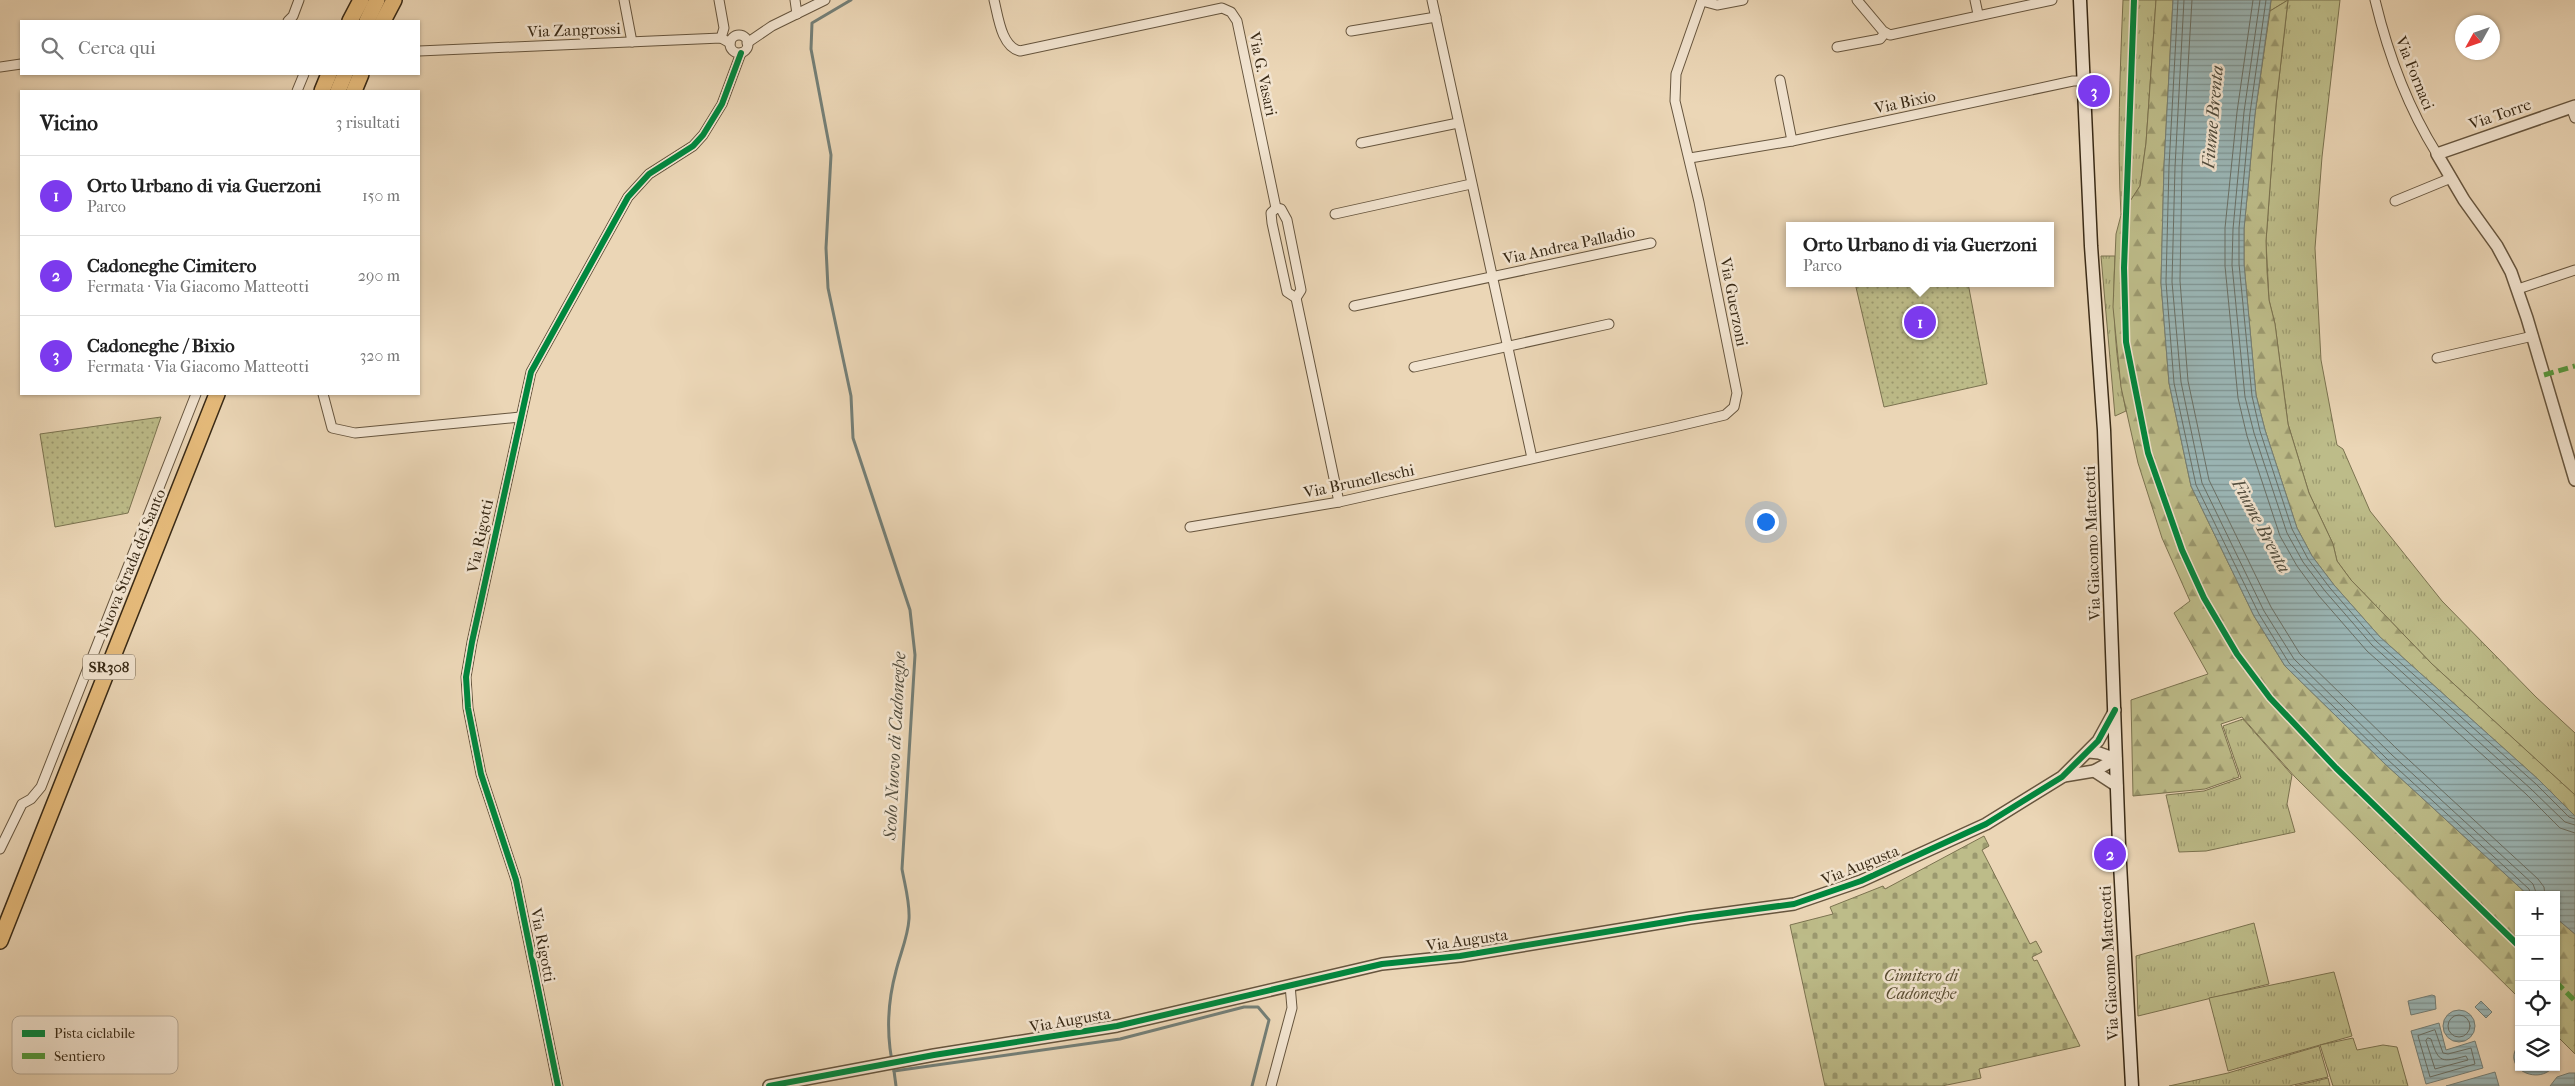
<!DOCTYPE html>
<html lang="it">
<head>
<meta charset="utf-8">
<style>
	:root { --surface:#fff; --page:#f2f2f2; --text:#222; --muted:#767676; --line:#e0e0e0; --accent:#7c3aed }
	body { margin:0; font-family:"IM FELL French Canon",serif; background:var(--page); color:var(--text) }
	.controls { position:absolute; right:15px; bottom:15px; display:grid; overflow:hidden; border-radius:0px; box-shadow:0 1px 4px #0004 }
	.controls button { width:45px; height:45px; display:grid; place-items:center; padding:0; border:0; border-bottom:1px solid var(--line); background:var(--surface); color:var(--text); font:25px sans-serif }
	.compass { position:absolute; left:2455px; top:15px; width:45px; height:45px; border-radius:50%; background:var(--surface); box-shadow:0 1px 4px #0004; rotate:230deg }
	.you { position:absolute; left:1765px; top:521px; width:18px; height:18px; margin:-12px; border:4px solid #fff; border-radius:50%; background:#1a73e8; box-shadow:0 0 0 8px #1a73e833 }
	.badge { display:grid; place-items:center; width:32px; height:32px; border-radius:50%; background:var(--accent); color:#fff; font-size:16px; font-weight:700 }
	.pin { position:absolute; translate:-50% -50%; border:2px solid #fff; box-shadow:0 1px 5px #0006 }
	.popup { position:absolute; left:1786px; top:222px; width:268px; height:65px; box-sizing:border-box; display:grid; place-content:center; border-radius:0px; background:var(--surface); filter:drop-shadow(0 1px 4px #0005); font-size:16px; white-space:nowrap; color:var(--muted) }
	.popup b { font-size:19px; color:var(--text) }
	.popup::after { content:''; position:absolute; left:50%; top:100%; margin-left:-10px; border:10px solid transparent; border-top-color:var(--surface) }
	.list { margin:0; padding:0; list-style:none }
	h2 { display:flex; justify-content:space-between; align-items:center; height:65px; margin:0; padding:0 20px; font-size:21px }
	h2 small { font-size:16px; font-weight:400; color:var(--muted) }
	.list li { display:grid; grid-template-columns:32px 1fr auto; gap:15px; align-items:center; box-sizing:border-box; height:80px; padding:0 20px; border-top:1px solid var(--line) }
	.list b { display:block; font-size:19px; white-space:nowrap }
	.list p { margin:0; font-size:16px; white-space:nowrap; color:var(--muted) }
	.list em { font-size:16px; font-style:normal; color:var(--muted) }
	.icon { flex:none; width:28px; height:28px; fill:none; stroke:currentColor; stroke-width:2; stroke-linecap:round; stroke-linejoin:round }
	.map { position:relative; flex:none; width:2575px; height:1086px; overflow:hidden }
	.search { position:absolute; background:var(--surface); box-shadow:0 1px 4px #0004; left:20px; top:20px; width:400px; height:55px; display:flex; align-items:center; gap:12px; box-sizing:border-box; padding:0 18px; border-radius:0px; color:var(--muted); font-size:19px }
	.panel { position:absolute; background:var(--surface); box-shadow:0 1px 4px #0004; left:20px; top:90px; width:400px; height:305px; border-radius:0px }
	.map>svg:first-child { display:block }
	.grass { fill:url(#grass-tufts); stroke:#7b7350 }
	.forest { fill:url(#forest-firs); stroke:#7b7350 }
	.cemetery { fill:url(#cemetery-stones); stroke:#7b7350 }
	.garden { fill:url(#garden-dots); stroke:#7b7350 }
	.water { fill:url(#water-rules); stroke:#747f77 }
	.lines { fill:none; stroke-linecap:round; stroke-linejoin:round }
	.shore { stroke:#6a7066; stroke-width:1 }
	.stream { stroke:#747f77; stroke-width:3 }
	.minor-casing { stroke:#66553e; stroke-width:11 }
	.tertiary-casing { stroke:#66553e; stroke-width:14 }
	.secondary-casing { stroke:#392a16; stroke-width:15 }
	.trunk-casing { stroke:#392a16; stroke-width:18 }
	.minor { stroke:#f2e4d0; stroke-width:9 }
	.tertiary { stroke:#f2e4d0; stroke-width:11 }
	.secondary { stroke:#f2e4d0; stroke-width:12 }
	.trunk { stroke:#e6bb7b; stroke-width:15 }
	.quiet { stroke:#529c3d; stroke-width:5; stroke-dasharray:10 5; stroke-linecap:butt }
	.cycleway-casing { stroke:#f2e4d0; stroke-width:9 }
	.cycleway { stroke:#00873e; stroke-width:6 }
	.labels { text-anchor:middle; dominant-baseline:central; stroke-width:5; stroke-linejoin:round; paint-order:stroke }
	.shield { fill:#f2e4d0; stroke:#70624e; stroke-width:1 }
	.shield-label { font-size:15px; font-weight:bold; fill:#392a16 }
	.street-label { font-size:16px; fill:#392a16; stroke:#f2e4d0 }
	.park-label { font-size:16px; font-style:italic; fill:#5a4e33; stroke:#f2e4d0 }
	.water-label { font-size:18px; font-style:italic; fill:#524d3e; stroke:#f2e4d0 }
	.key { fill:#f2e4d0; stroke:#baac98; stroke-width:1 }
	.key-label { font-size:14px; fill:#392a16 }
</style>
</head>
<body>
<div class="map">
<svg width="2575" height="1086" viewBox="0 0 2575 1086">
	<defs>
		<pattern id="grass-tufts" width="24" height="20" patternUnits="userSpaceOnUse" patternTransform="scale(1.25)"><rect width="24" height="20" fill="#bdbc89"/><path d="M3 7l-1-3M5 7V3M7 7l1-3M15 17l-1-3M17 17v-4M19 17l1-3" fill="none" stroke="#9b996f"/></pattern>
		<pattern id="forest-firs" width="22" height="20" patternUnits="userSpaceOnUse" patternTransform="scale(1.25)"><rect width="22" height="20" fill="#bdbc89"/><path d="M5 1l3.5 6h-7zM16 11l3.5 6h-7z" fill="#9b996f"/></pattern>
		<pattern id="cemetery-stones" width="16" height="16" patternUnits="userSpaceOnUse" patternTransform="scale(1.25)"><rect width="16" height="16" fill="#bdbc89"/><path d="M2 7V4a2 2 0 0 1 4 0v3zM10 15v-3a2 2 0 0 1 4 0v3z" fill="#9b996f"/></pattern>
		<pattern id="garden-dots" width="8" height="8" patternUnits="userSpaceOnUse" patternTransform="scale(1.25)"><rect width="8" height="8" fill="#bdbc89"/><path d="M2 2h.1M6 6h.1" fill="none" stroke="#9b996f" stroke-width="1.8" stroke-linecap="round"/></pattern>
		<pattern id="water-rules" width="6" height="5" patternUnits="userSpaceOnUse" patternTransform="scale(1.25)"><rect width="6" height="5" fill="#9bb7b7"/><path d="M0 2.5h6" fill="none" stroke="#7f9594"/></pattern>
	</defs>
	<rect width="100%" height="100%" fill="#ebd6b6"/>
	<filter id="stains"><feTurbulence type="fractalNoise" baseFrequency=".004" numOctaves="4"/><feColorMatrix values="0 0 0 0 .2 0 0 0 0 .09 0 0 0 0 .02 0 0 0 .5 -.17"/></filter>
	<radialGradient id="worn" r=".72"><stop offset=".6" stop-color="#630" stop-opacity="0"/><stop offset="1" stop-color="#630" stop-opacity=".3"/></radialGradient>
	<!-- grass -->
	<g class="grass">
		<path d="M2123,0H2156L2146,143L2140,186L2121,215C2117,143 2120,72 2123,0Z"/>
		<path d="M2271,0H2340L2322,157L2315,248L2321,360L2337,445L2343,449L2370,511L2442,601L2536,697L2575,733V795L2432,664L2351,580L2337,561L2333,544L2309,493L2288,424L2275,324L2269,300L2266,241L2276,105L2288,0L2270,11Z"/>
		<path d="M2101,256H2115C2112,308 2115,360 2126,411L2115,416Z"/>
		<path d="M2243,719L2292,775L2287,804L2295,832L2206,851L2179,852L2166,795L2204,791L2241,778L2223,726Z"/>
		<path d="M2254,923L2269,984L2138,1016L2136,956Z"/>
		<path d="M2334,972L2352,1036L2228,1071L2209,998Z"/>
		<path d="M2353,1038L2357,1050L2383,1045L2397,1047L2408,1086H2333L2320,1045Z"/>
		<path d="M2319,1046L2328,1077L2289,1086H2169L2228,1073Z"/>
		<path d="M2328,1078L2330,1086H2295Z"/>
	</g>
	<!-- forest -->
	<g class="forest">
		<path d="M2156,0H2173L2164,166L2161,283L2169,383L2191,486L2254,616L2285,666L2384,763L2528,895H2519V998L2295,777L2242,717L2221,724L2239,777L2205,789L2133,796L2131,700L2208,674L2174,613L2190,601L2162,538L2138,463L2121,387L2113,307L2116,234L2121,215L2140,186L2146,143Z"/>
		<path d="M2288,0L2276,105L2266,241L2267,271L2269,300L2275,324L2288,424L2309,493L2333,544L2337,561L2351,580L2432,664L2575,795V816L2539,780L2380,637L2334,585L2312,556L2297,528L2265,430L2256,395L2244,264V229L2255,114L2270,11Z"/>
		<path d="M2556,918L2575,934V1054L2556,1035Z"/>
	</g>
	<!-- cemetery -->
	<path class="cemetery" d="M1984,836L1989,846L1982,850L2030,944L2036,941L2042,952L2032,957L2034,961L2037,960L2080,1046L1979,1069L1981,1078L1942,1086H1825L1790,925L1833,914L1830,907L1883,886L1885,889Z"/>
	<!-- garden -->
	<g class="garden">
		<path d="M1855,283H1968L1987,384L1884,407Z"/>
		<path d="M161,417L128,513L55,527L40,434Z"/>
	</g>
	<!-- water -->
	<g class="water">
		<path d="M2173,0H2271L2255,114L2244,229V264L2256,395L2265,430L2297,528L2312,556L2334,585L2380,637L2539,780L2575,816V934L2556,918V895H2528L2384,763L2285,666L2254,616L2191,486L2169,383L2161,283L2164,166Z"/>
		<path d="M2432,995L2435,996L2436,1009L2411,1015L2408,1001Z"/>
		<path d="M2481,1001L2492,1012L2486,1018L2475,1007Z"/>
		<circle cx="2459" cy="1026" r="16"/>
		<path d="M2439,1023L2446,1050L2475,1041L2483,1068L2426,1084L2411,1031Z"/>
		<path d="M2519,1044V1067H2553C2538,1086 2500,1068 2519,1044Z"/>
		<path d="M2495,1072L2499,1086H2446Z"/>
		<path d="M2569,1073H2575V1086H2550L2557,1077Z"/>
	</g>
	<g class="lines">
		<!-- shore -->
		<g class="shore">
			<path d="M2178,0L2169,166L2166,282L2174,383L2196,485L2259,614L2289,663L2387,759L2529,889L2531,895"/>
			<path d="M2184,0L2175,167L2172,282L2181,382L2202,483L2264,611L2294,659L2392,755L2533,884L2537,895"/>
			<path d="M2192,0L2182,167L2180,281L2188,381L2209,480L2271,607L2300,654L2397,749L2538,879L2544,887L2545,895"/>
			<path d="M2253,0L2237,112L2225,228V266L2238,398L2247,436L2280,536L2297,566L2319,596L2367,651L2526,794L2560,828L2575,833"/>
			<path d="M2260,0L2244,112L2233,229L2232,265L2245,397L2254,433L2287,533L2303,562L2325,591L2372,645L2531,789L2565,822L2575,825"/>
			<path d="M2266,0L2250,113L2239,228V264L2252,396L2260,431L2292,529L2308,559L2330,588L2376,641L2536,784L2569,817L2575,819"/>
			<circle cx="2459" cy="1026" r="11"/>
			<path d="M2435,1030L2443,1053L2448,1054L2471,1048L2475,1064L2430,1077L2418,1036Z"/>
			<path d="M2428,1038L2431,1039C2439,1064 2442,1062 2466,1056L2468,1060L2435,1069L2426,1041Z"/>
		</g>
		<!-- stream -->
		<g class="stream">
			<path d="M851,0L812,23L811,49L831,155L826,248L828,288L851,396L853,438L910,610L915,655L902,869C905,886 910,902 909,919C908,937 900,954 896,971C887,1004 886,1037 894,1071L1120,1039L1244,1007H1258L1269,1020L1252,1086"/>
			<path d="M894,1071L896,1086"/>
		</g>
		<defs>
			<g id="minor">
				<path d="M624,0L632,42"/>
				<path d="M719,0L724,28L721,38"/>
				<path d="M795,0L797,14"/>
				<path d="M994,0C998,15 1001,47 1020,51L1222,8L1231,12L1237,21L1276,208"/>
				<path d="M1432,0L1532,458"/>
				<path d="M1857,0L1883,31L1890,35L2052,0"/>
				<path d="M1975,0L1978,14"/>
				<path d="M2375,0C2388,54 2407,106 2437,154"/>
				<path d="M1702,1L1717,5L1743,0"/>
				<path d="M288,21L293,16L299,0"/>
				<path d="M1351,31L1436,17"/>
				<circle cx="739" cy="44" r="9"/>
				<path d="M747,43L772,26L825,0"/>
				<path d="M1837,47L1880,39L1885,33"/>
				<path d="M419,51L721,38L730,43"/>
				<path d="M0,67L21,64"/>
				<path d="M1780,80L1792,141L2073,81H2084"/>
				<path d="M297,91L304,74"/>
				<path d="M2571,107L2575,118"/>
				<path d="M1361,143L1458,123"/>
				<path d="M1690,158L1792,141"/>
				<path d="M2395,201L2451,178"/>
				<path d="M1276,208L1281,209L1287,220L1301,290L1296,298"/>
				<path d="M1276,208L1271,213L1272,223L1287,292L1296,298"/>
				<path d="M1335,214L1471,184"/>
				<path d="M2518,289L2575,270"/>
				<path d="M1296,298L1339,502"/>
				<path d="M1354,306L1651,243"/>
				<path d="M2437,358L2533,336"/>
				<path d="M1414,367L1609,324"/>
				<path d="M323,394L332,428L355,433L520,417"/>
				<path d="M1190,527L1339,502L1670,428L1725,415L1734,407L1737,393L1699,202L1675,101L1676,74L1702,0"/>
				<path d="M0,849L22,804L31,799L41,787L196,394"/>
				<path d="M558,1086L516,880L481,774L468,708L466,677L472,642L531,372L628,197L649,174L693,146L703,135L722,104L741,53"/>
				<path d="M1271,1086L1292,1008L1290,985"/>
			</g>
			<g id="tertiary">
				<path d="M2575,106L2437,154L2464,200L2497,246L2511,272L2527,318L2575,480"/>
				<path d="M2094,771L2117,786"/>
				<path d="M2064,776L2094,771L2116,759L2099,753L2089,752"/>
				<path d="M769,1086L934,1055L1117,1026L1382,964L1460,956L1690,918L1794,904L1861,881L1986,824L2062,777L2098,741L2115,710"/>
			</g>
			<path id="secondary" d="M2080,0L2091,246L2104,430L2119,845L2132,1086"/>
			<g id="trunk">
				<path d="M350,21L361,0"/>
				<path d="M367,21L377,0"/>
				<path d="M383,21L394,0"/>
				<path d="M322,91L329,74"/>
				<path d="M338,91L345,74"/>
				<path d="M354,91L361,74"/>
				<path d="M0,941L217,394"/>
			</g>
		</defs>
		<!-- minor casing -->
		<use href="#minor" class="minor-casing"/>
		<!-- tertiary casing -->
		<use href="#tertiary" class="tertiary-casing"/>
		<!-- secondary casing -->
		<use href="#secondary" class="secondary-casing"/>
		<!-- trunk casing -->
		<use href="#trunk" class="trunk-casing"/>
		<!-- minor -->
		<use href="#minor" class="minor"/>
		<!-- tertiary -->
		<use href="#tertiary" class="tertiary"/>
		<!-- secondary -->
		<use href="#secondary" class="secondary"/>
		<!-- trunk -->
		<use href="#trunk" class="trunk"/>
		<!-- quiet -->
		<g class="quiet">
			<path d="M2544,375L2575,366"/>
			<path d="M2556,982L2575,1001"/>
		</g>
		<defs>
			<g id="cycleway">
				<path d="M2134,0L2124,268L2126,342L2148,453L2182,550L2204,598L2237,654L2270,698L2336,768L2519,946"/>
				<path d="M558,1086L516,880L481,774L468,708L466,677L472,642L531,372L628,197L649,174L693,146L703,135L722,104L741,53"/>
				<path d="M769,1086L934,1055L1117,1026L1382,964L1460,956L1690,918L1794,904L1861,881L1986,824L2062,777L2098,741L2115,710"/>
			</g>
		</defs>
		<!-- cycleway casing -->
		<use href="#cycleway" class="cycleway-casing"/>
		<!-- cycleway -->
		<use href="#cycleway" class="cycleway"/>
	</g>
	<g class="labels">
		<!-- shield labels -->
		<rect class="shield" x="83" y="654.5" width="52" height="25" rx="4"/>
		<g class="shield-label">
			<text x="109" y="667">SR308</text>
		</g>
		<!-- street labels -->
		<g class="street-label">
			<text transform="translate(574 30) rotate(-2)">Via Zangrossi</text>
			<text transform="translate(2415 73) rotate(68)">Via Fornaci</text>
			<text transform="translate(1263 74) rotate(78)">Via G. Vasari</text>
			<text transform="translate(1905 102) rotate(-12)">Via Bixio</text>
			<text transform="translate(2500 114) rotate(-19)">Via Torre</text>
			<text transform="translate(1569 245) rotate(-12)">Via Andrea Palladio</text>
			<text transform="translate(1734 302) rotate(79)">Via Guerzoni</text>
			<text transform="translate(1359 481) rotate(-12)">Via Brunelleschi</text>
			<text transform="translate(480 536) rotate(-78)">Via Rigotti</text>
			<text transform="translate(2092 543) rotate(-92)">Via Giacomo Matteotti</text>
			<text transform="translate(131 563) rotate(-68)">Nuova Strada del Santo</text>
			<text transform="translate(1860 865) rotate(-22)">Via Augusta</text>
			<text transform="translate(1467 940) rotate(-8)">Via Augusta</text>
			<text transform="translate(543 945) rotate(79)">Via Rigotti</text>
			<text transform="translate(2109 963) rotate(-93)">Via Giacomo Matteotti</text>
			<text transform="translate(1070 1020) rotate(-10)">Via Augusta</text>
		</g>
		<!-- park labels -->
		<g class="park-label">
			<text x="1921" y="975">Cimitero di<tspan x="1921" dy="18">Cadoneghe</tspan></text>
		</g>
		<!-- water labels -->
		<g class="water-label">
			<text transform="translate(2213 117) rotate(-85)">Fiume Brenta</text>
			<text transform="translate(2261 526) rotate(62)">Fiume Brenta</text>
			<text transform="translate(895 746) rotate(-87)">Scolo Nuovo di Cadoneghe</text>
		</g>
	</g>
	<!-- legend -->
	<rect x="12" y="1016" width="166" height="58" rx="8" class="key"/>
	<rect x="22" y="1030" width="23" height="7" fill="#00873e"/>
	<rect x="22" y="1053" width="23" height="6" fill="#529c3d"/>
	<g class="key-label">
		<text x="54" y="1038">Pista ciclabile</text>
		<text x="54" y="1061">Sentiero</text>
	</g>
	<rect width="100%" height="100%" filter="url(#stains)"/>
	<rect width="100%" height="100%" fill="url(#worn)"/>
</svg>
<div class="controls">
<button>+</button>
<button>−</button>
<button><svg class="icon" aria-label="locate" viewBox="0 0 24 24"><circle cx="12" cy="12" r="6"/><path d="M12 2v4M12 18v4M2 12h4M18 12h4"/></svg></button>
<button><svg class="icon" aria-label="layers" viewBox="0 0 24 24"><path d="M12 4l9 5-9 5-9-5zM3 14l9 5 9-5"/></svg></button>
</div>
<svg class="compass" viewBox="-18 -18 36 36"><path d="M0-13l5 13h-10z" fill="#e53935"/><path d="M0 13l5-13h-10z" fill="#767676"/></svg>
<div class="you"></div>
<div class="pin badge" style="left:1920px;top:322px">1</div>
<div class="popup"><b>Orto Urbano di via Guerzoni</b>Parco</div>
<div class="pin badge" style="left:2110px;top:854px">2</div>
<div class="pin badge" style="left:2094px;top:91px">3</div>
<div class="search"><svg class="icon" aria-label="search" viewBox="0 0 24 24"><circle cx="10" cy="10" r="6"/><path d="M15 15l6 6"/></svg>Cerca qui</div>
<section class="panel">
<h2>Vicino<small>3 risultati</small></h2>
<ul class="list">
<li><span class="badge">1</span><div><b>Orto Urbano di via Guerzoni</b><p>Parco</p></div><em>150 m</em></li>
<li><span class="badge">2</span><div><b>Cadoneghe Cimitero</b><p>Fermata · Via Giacomo Matteotti</p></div><em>290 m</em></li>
<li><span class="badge">3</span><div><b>Cadoneghe / Bixio</b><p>Fermata · Via Giacomo Matteotti</p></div><em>320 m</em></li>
</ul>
</section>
</div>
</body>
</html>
